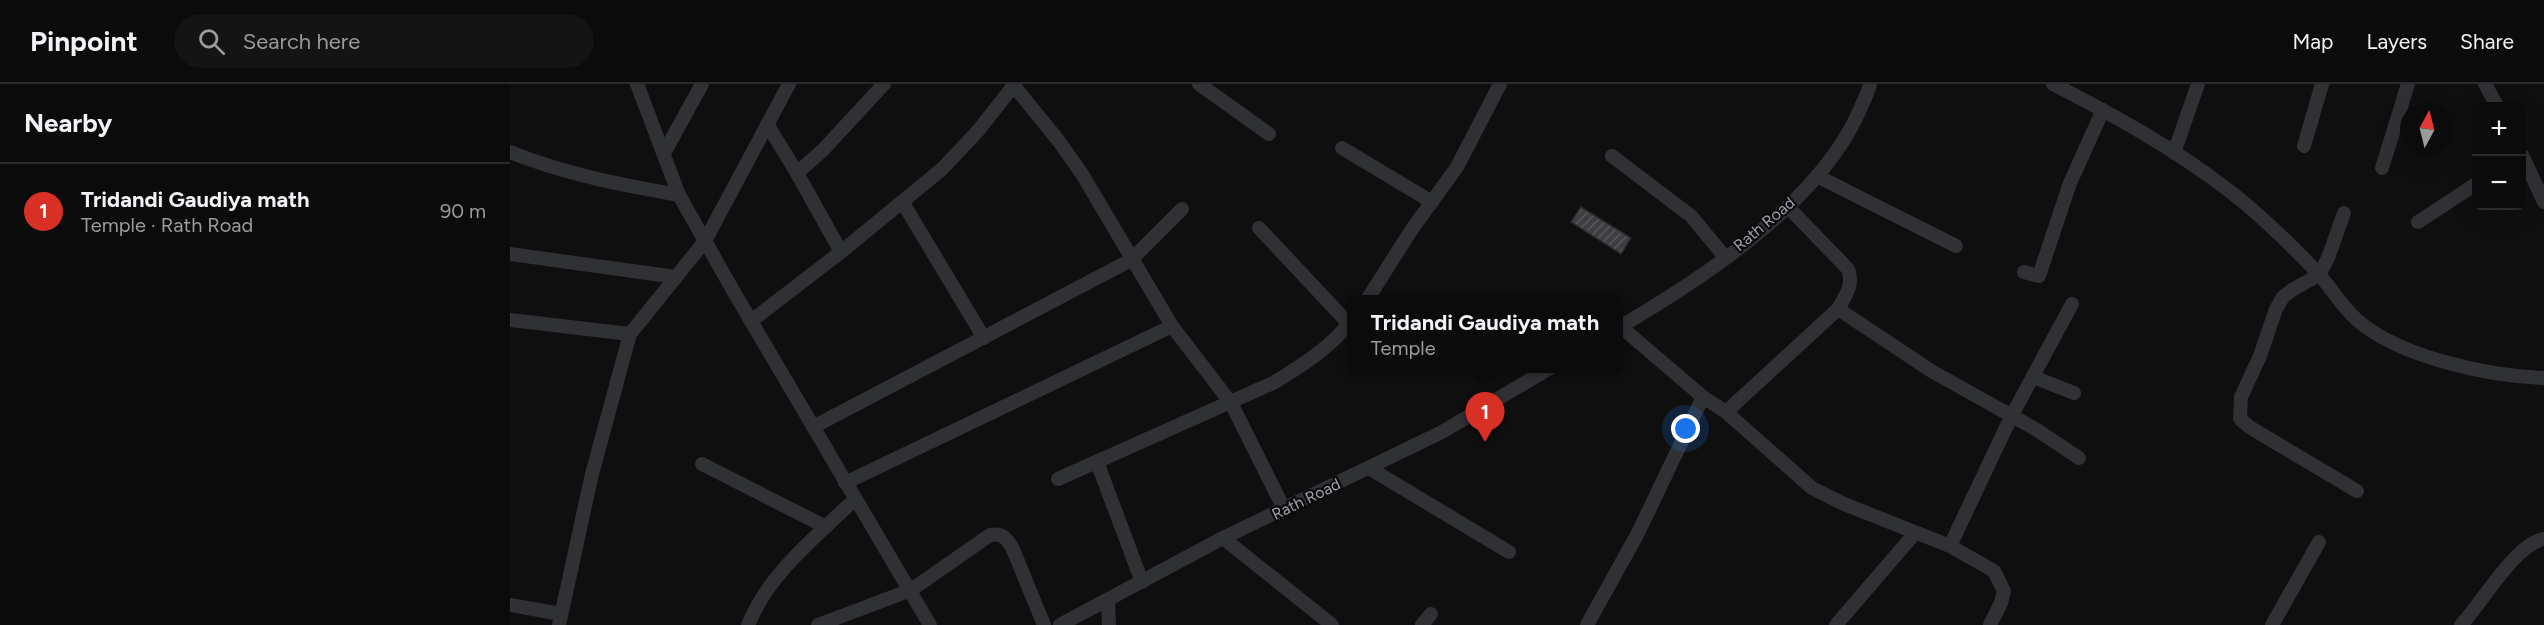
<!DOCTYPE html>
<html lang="en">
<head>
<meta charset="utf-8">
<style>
	:root { --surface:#0b0b0c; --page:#141415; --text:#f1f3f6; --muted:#9a9b9d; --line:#2b2b2d; --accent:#d93025 }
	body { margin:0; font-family:Figtree,sans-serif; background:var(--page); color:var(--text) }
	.controls { position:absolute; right:18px; top:18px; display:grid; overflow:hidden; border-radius:9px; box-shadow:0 6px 24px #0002 }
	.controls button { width:54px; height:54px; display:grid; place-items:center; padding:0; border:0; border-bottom:2px solid var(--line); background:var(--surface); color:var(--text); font:30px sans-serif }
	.compass { position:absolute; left:1890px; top:18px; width:54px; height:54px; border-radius:50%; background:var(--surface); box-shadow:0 6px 24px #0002; rotate:7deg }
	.you { position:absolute; left:1176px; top:345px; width:21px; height:21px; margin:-15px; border:4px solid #fff; border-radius:50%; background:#1a73e8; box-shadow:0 0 0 9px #1a73e833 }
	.badge { display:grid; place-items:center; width:39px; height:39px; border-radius:50%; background:var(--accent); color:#fff; font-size:20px; font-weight:700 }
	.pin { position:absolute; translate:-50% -50px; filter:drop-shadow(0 2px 3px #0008) }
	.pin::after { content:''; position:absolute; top:32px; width:21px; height:18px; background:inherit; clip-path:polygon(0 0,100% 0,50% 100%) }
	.popup { position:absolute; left:837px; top:211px; width:276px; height:78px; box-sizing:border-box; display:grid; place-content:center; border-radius:9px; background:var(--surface); filter:drop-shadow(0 2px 4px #0005); font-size:20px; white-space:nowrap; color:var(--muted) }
	.popup b { font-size:22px; color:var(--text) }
	.popup::after { content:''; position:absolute; left:50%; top:100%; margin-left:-12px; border:12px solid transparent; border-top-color:var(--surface) }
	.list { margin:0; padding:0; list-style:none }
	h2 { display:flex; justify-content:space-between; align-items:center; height:78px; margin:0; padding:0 24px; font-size:26px }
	h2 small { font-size:20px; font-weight:400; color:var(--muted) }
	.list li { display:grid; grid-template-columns:39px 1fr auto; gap:18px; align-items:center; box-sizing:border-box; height:96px; padding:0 24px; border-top:2px solid var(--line) }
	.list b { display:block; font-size:22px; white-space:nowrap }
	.list p { margin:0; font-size:20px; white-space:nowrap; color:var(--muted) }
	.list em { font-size:20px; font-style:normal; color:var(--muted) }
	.icon { flex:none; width:33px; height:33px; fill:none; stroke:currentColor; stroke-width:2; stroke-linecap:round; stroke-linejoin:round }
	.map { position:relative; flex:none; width:2034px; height:541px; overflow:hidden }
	header { display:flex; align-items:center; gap:36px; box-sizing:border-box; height:84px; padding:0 30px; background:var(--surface); border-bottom:2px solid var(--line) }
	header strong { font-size:28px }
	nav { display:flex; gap:33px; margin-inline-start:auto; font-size:21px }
	.search { width:420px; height:54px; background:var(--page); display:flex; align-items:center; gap:15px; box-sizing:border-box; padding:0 21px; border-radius:33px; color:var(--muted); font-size:22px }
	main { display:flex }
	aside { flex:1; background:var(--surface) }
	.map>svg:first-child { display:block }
	.building { fill:url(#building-hatch); stroke:#2a292c; stroke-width:1.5 }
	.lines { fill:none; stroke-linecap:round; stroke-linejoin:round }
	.minor { stroke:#303135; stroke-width:14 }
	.labels { text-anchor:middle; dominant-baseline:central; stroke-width:4.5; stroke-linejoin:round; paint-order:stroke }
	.street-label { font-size:16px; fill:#a1a4b1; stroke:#0a0a0b }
</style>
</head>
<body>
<header>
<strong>Pinpoint</strong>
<div class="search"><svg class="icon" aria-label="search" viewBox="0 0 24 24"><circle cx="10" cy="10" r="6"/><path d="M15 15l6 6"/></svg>Search here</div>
<nav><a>Map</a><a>Layers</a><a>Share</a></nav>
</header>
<main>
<aside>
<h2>Nearby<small></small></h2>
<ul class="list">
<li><span class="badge">1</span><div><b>Tridandi Gaudiya math</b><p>Temple · Rath Road</p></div><em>90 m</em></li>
</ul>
</aside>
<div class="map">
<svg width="2034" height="541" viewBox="0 0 2034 541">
	<defs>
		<pattern id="building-hatch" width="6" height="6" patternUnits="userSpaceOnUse" patternTransform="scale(1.5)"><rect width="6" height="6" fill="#3e3f43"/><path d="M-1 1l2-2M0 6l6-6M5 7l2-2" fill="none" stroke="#57585c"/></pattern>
	</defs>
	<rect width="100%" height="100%" fill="#0f0f10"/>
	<!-- building -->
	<path class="building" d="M1071,123L1121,154L1111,170L1061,138Z"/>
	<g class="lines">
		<!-- minor -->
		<g class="minor">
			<path d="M127,0L169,111L225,210L420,541"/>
			<path d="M689,0L759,50"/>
			<path d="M1543,0C1603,31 1664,64 1718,106C1750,130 1780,160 1808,189C1821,204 1831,221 1846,235C1888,273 1978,292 2034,294"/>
			<path d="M1975,0L1987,22"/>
			<path d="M504,2L548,56L572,90L662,242L721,319L774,425"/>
			<path d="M257,40L287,89L313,66L374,0"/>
			<path d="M1794,62L1812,0"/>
			<path d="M832,64L922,118"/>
			<path d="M0,68C54,90 112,101 169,111"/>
			<path d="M154,69L192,0"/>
			<path d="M1664,69L1688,0"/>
			<path d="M2012,71L2034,118"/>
			<path d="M1102,72L1181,132L1215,173"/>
			<path d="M1872,84L1898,0"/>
			<path d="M287,89L331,168"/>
			<path d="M1307,92L1446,162"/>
			<path d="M393,119L474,254"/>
			<path d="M1278,123L1338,185C1344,200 1336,211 1328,225L1216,328L1302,404L1334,420L1440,462L1484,487L1494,507L1491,519L1480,541"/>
			<path d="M1834,129L1818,174L1809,191L1782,206L1773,213L1766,225L1750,272L1731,313L1730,335L1741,344L1847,407"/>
			<path d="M1908,138L1966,100"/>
			<path d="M749,144L839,240"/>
			<path d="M0,170L166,193"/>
			<path d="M1514,188L1529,192L1560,99L1593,26"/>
			<path d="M857,216L902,145L947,83L990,0"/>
			<path d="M1328,225L1423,288L1527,346L1569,374"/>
			<path d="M0,236L120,250"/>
			<path d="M241,237L331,168L432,85L467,48L505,0"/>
			<path d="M1111,243L1193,313"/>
			<path d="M1108,244C1193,194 1306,121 1348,30C1352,20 1358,10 1360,0"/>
			<path d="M1523,293L1564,309"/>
			<path d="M303,343L621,176L672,125"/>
			<path d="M587,378L632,498"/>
			<path d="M192,380L316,443"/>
			<path d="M859,384L999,468"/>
			<path d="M548,395L765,298C794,280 821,263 842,236"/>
			<path d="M335,399L662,242"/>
			<path d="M713,454L822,541"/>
			<path d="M1440,462L1501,333L1562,220"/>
			<path d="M598,517L599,541"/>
			<path d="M0,521L51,530"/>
			<path d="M49,541L82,390L120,250L195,157L279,0"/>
			<path d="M238,541C259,489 306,453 345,415"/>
			<path d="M308,541L401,506L480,451C492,449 495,453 502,463L534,541"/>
			<path d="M550,541L713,454L932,348L1040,284"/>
			<path d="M912,541L921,530"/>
			<path d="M1077,541L1128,449L1193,313L1216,328"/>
			<path d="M1326,541L1405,449"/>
			<path d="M1762,541L1809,458"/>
			<path d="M1951,541C1972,519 2006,459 2034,455"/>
		</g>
	</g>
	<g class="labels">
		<!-- street labels -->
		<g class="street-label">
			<text transform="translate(1254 140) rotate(-40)">Rath Road</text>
			<text transform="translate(796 415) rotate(-26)">Rath Road</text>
		</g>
	</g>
</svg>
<div class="controls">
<button>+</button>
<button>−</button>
</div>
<svg class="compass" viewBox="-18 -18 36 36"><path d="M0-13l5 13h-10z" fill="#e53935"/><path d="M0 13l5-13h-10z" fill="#9a9b9d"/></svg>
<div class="you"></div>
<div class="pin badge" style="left:975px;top:358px">1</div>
<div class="popup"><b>Tridandi Gaudiya math</b>Temple</div>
</div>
</main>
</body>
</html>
